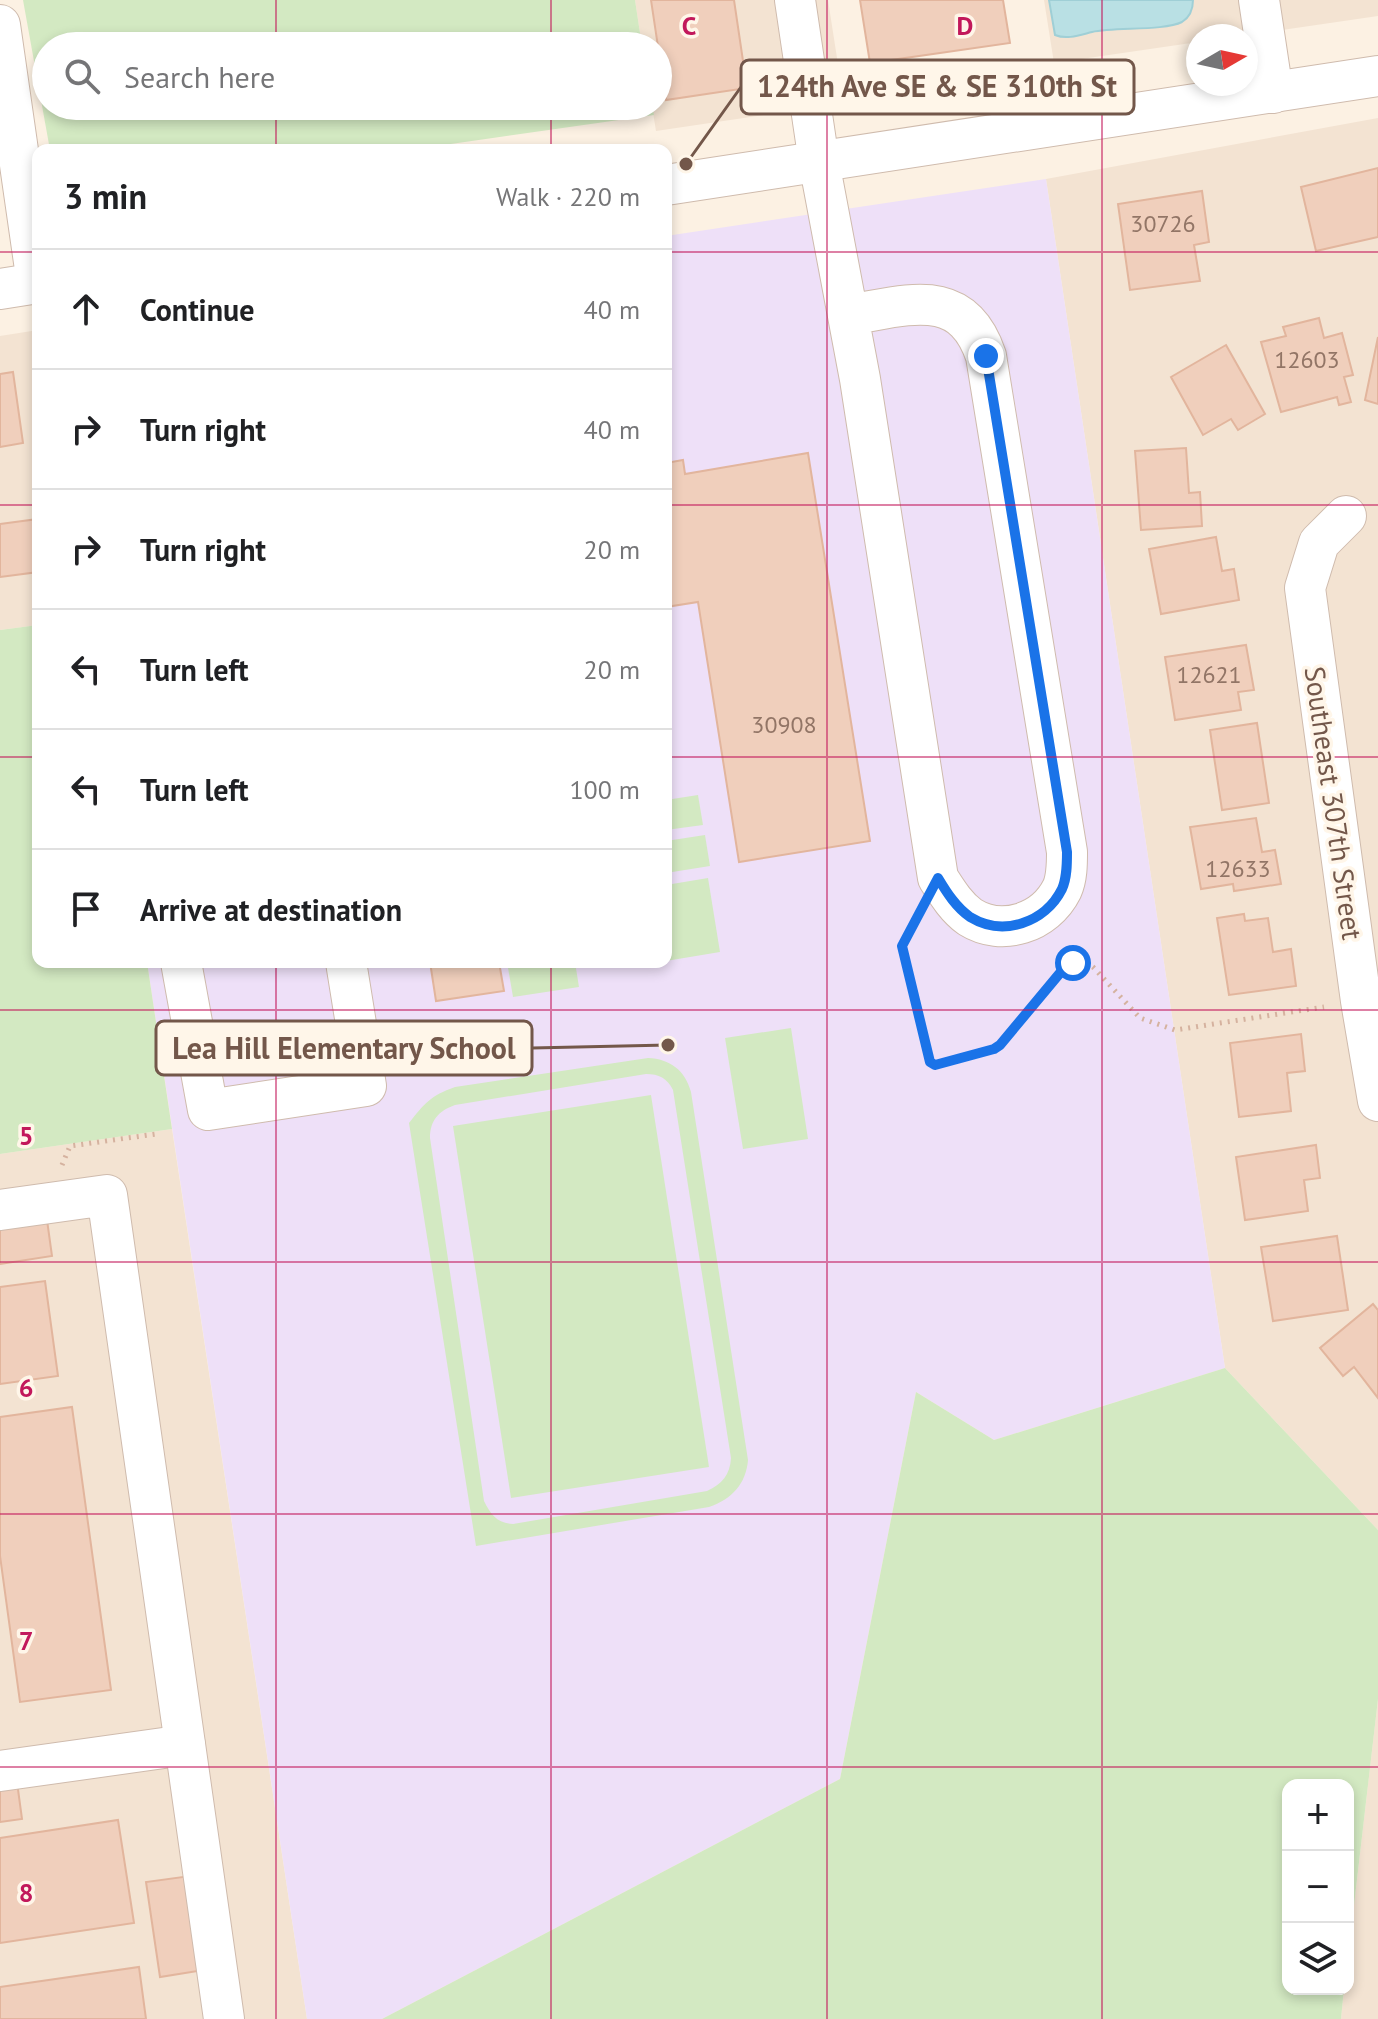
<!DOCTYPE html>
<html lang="en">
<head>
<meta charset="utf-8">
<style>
	:root { --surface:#fff; --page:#f2f2f2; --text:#202124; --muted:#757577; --line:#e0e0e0 }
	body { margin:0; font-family:"PT Sans",sans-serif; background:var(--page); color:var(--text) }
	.controls { position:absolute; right:24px; bottom:24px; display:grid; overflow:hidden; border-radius:16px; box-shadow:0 4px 12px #0003 }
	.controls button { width:72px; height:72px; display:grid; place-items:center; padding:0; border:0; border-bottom:2px solid var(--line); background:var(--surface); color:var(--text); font:40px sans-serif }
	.compass { position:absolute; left:1186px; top:24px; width:72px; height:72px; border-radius:50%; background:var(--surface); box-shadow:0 4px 12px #0003; rotate:81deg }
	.stop { position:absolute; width:24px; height:24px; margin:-18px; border:6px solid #1a73e8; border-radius:50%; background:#fff }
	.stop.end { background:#1a73e8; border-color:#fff; box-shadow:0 2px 8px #0008 }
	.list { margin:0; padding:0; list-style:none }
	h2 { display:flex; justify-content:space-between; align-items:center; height:104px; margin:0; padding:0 32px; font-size:34px }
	h2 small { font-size:26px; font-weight:400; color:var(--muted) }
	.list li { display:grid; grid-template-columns:52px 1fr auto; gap:24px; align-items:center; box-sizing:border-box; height:120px; padding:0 32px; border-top:2px solid var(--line) }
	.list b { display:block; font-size:30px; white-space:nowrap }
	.list em { font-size:26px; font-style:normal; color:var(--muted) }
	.icon { flex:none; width:44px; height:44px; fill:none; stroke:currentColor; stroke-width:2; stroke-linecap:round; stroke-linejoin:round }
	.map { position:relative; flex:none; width:1378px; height:2019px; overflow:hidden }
	.search { position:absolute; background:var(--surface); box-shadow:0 4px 12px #0003; left:32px; top:32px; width:640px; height:88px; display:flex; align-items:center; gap:20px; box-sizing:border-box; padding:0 28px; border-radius:44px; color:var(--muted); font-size:30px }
	.panel { position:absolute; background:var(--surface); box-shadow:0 4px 12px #0003; left:32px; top:144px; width:640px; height:824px; border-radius:16px }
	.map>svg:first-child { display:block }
	.residential { fill:#f3e3d2 }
	.education { fill:#eee0f8 }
	.green { fill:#d3e9c2; fill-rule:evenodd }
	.water { fill:#b9e0e4; stroke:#9fcfd6; stroke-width:2 }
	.building { fill:#f0cfbc; stroke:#e2b59d; stroke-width:2 }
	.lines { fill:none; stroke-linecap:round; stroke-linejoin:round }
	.minor-casing { stroke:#cfbbad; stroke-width:42 }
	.path { stroke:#d5b29f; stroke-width:5; stroke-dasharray:2 6; stroke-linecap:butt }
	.minor { stroke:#fff; stroke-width:40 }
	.route { stroke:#1a73e8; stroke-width:10 }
	.grid { fill:none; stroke:#c2185b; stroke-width:2; stroke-opacity:0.55 }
	.labels { text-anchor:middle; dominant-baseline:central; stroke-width:7; stroke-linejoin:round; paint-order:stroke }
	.number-label { font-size:24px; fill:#927566 }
	.street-label { font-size:28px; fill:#73574a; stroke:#fff6e9 }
	.grid-label { font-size:26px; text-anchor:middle; font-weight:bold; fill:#c2185b; stroke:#fff6e9; stroke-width:7; stroke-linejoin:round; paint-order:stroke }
	.leader { fill:none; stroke:#73574a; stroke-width:3 }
	.callout-dot { fill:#73574a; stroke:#fff6e9; stroke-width:3 }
	.callout { fill:#fff6e9; stroke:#73574a; stroke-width:3 }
	.callout-label { font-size:30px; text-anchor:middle; font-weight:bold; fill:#73574a }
</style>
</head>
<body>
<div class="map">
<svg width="1378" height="2019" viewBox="0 0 1378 2019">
	<rect width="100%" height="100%" fill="#fcf1e3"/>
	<!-- residential -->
	<g class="residential">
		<path d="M635,0H828L844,103L656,131L652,106H658V46H642Z"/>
		<path d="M1044,0H1378V16L1241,36H1198V42L1054,63Z"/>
		<path d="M1378,118V1530L1225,1368L1046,179Z"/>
		<path d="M38,330V625L0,630V336Z"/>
		<path d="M172,1129L307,2019H0V1154Z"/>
		<path d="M1378,1699V2019H1341L1344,1989H1348V1957Z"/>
	</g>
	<!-- education -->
	<path class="education" d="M1046,179L1225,1368L994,1440L916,1392L840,1779L382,2019H307L147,962H666V236Z"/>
	<!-- green -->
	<g class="green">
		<path d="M23,0H635L642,46H46V106H652L654,115L409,150H50Z"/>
		<path d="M38,625V962H147L172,1129L0,1154V630Z"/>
		<path d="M698,795L703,825L666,830V800Z"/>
		<path d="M705,835L710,866L666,873V841Z"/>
		<path d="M708,878L720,952L666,961V885Z"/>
		<path d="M507,962H575L579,987L513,997Z"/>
		<path d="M791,1028L808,1139L743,1149L725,1038Z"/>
		<path d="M648,1058C670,1059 685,1070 691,1092L748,1460C746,1484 732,1499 709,1507L476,1546L409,1123C425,1103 430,1096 455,1087ZM646,1074C659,1074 667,1078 673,1090L731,1458C730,1475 722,1484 707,1491L513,1524C497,1523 491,1515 484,1501L430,1138C430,1121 438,1111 455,1105Z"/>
		<path d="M651,1095L709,1467L511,1498L453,1126Z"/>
		<path d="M1225,1368L1378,1530V1699L1348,1957V1785H1288V1989H1344L1341,2019H382L840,1779L916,1392L994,1440Z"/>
	</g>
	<!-- water -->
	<path class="water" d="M1049,0H1193C1193,8 1190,17 1182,22C1164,31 1116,27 1092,32C1080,35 1067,40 1055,35Z"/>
	<!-- building -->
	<g class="building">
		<path d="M651,0H734L747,88L666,100Z"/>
		<path d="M860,0H1003L1010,43L870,63Z"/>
		<path d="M1378,168V237L1316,251L1301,187Z"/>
		<path d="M1202,191L1209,242L1194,245L1200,281L1130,290L1118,204Z"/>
		<path d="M1319,318L1324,338L1342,333L1353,375L1344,377L1351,402L1339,405L1337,397L1281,412L1261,342L1286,336L1283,327Z"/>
		<path d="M1378,337V404L1365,400Z"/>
		<path d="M1226,345L1265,414L1238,430L1231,419L1203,435L1171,377Z"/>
		<path d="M13,372L23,443L0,447V374Z"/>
		<path d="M1186,448L1189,493L1200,492L1202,526L1141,530L1135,451Z"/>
		<path d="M808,453L870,841L739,862L698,602L666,607V463L683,460L685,474Z"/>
		<path d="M38,519V572L0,577V524Z"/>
		<path d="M1216,537L1222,571L1234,569L1239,600L1161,614L1149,549Z"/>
		<path d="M1246,645L1254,690L1238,692L1241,710L1175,720L1165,657Z"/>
		<path d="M1257,723L1269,803L1222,810L1210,730Z"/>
		<path d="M1256,818L1262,852L1275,850L1281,884L1234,891L1233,884L1201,889L1190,827Z"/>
		<path d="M1244,914L1245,921L1268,918L1273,952L1291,949L1296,986L1229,995L1217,918Z"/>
		<path d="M430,962H499L504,991L436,1001Z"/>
		<path d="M1301,1034L1305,1071L1287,1073L1291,1111L1239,1117L1230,1043Z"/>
		<path d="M1316,1145L1320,1178L1304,1180L1308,1211L1245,1220L1236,1157Z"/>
		<path d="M47,1220L52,1256L0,1264V1227Z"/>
		<path d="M1337,1236L1348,1310L1273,1321L1261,1247Z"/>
		<path d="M45,1281L58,1376L0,1384V1287Z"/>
		<path d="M1373,1304L1378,1310V1398L1354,1367L1343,1376L1320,1348Z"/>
		<path d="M72,1407L111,1690L20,1702L0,1556V1417Z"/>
		<path d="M17,1782L22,1819L0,1822V1785Z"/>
		<path d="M118,1820L134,1923L0,1943V1838Z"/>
		<path d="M190,1876L204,1970L160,1977L146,1882Z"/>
		<path d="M139,1967L146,2019H0V1987Z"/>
	</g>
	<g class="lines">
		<defs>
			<g id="minor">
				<path d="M795,0L819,162L860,379L938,878C947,892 956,907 970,917C1002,937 1045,923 1062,889C1067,878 1067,864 1067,852L986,356C962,284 906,306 848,315"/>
				<path d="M1259,0L1273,93"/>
				<path d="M0,25L37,283"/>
				<path d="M666,185L1378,76"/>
				<path d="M0,289L38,283"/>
				<path d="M1346,516L1319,543L1305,588L1361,1001L1378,1101"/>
				<path d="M181,962L208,1110L366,1086L346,962"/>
				<path d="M0,1210L107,1195L224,2019"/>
				<path d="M0,1771L185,1745"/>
			</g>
		</defs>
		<!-- minor casing -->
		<use href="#minor" class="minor-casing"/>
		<!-- path -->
		<g class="path">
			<path d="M918,916L902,946L926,1053L930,1062L935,1065L994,1049L1000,1045L1065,967L1073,963L1085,961L1093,967L1140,1018L1175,1030L1324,1007"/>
			<path d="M62,1165L70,1146L156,1134"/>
		</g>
		<!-- minor -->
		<use href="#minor" class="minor"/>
	</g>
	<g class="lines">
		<!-- route -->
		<path class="route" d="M986,356L1067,852C1067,864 1067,878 1062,889C1045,923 1003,937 970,917C956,907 947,893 938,878L902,946L930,1062L935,1065L994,1049L1000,1045L1065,967L1073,963"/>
	</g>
	<!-- grid -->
	<path class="grid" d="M276,0V46M551,0V46M827,0V2019M1102,0V2019M276,106V150M551,106V150M0,252H38M666,252H1378M0,505H38M666,505H1378M0,757H38M666,757H1378M276,962V2019M551,962V2019M0,1010H1378M0,1262H1378M0,1514H1378M0,1767H1378"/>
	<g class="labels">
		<!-- number labels -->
		<g class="number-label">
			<text x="1163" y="223">30726</text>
			<text x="1307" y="359">12603</text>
			<text x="1209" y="674">12621</text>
			<text x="784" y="724">30908</text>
			<text x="1238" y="868">12633</text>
		</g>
		<!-- street labels -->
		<g class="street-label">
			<text transform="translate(1334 803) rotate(82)">Southeast 307th Street</text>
		</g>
	</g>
	<g class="grid-label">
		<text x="689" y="35">C</text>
		<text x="965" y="35">D</text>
		<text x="26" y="1145">5</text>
		<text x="26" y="1397">6</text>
		<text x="26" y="1650">7</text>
		<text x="26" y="1902">8</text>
	</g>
	<!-- callouts -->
	<path class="leader" d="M686 164L741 87M668 1045L532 1048"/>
	<g class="callout-dot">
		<circle cx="686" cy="164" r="8"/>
		<circle cx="668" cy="1045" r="8"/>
	</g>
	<g class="callout">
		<rect x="741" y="60" width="393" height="54" rx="8"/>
		<rect x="156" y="1021" width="376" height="54" rx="8"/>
	</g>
	<g class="callout-label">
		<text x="937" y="97">124th Ave SE &amp; SE 310th St</text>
		<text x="344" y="1059">Lea Hill Elementary School</text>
	</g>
</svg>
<div class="controls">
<button>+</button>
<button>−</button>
<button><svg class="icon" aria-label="layers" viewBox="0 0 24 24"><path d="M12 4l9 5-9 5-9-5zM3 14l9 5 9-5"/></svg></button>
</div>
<svg class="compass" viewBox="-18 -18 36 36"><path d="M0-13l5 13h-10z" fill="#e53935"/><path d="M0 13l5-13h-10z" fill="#757577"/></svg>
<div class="stop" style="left:1073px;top:963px"></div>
<div class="stop end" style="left:986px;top:356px"></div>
<div class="search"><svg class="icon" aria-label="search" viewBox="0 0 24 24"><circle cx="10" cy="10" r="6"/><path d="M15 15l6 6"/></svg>Search here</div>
<section class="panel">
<h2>3 min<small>Walk · 220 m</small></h2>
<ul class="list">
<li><svg class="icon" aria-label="ahead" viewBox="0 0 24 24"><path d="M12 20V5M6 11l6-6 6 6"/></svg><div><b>Continue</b></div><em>40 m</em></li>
<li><svg class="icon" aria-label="right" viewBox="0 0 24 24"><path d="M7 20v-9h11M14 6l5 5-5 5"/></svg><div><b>Turn right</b></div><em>40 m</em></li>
<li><svg class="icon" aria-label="right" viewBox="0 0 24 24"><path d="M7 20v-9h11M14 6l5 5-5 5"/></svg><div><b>Turn right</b></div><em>20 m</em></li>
<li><svg class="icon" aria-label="left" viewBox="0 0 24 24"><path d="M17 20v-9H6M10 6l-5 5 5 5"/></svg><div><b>Turn left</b></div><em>20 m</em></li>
<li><svg class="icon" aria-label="left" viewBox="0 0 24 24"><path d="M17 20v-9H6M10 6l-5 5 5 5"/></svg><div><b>Turn left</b></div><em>100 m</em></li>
<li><svg class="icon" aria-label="arrive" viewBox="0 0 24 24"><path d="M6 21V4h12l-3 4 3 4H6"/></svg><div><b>Arrive at destination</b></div></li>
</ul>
</section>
</div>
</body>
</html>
